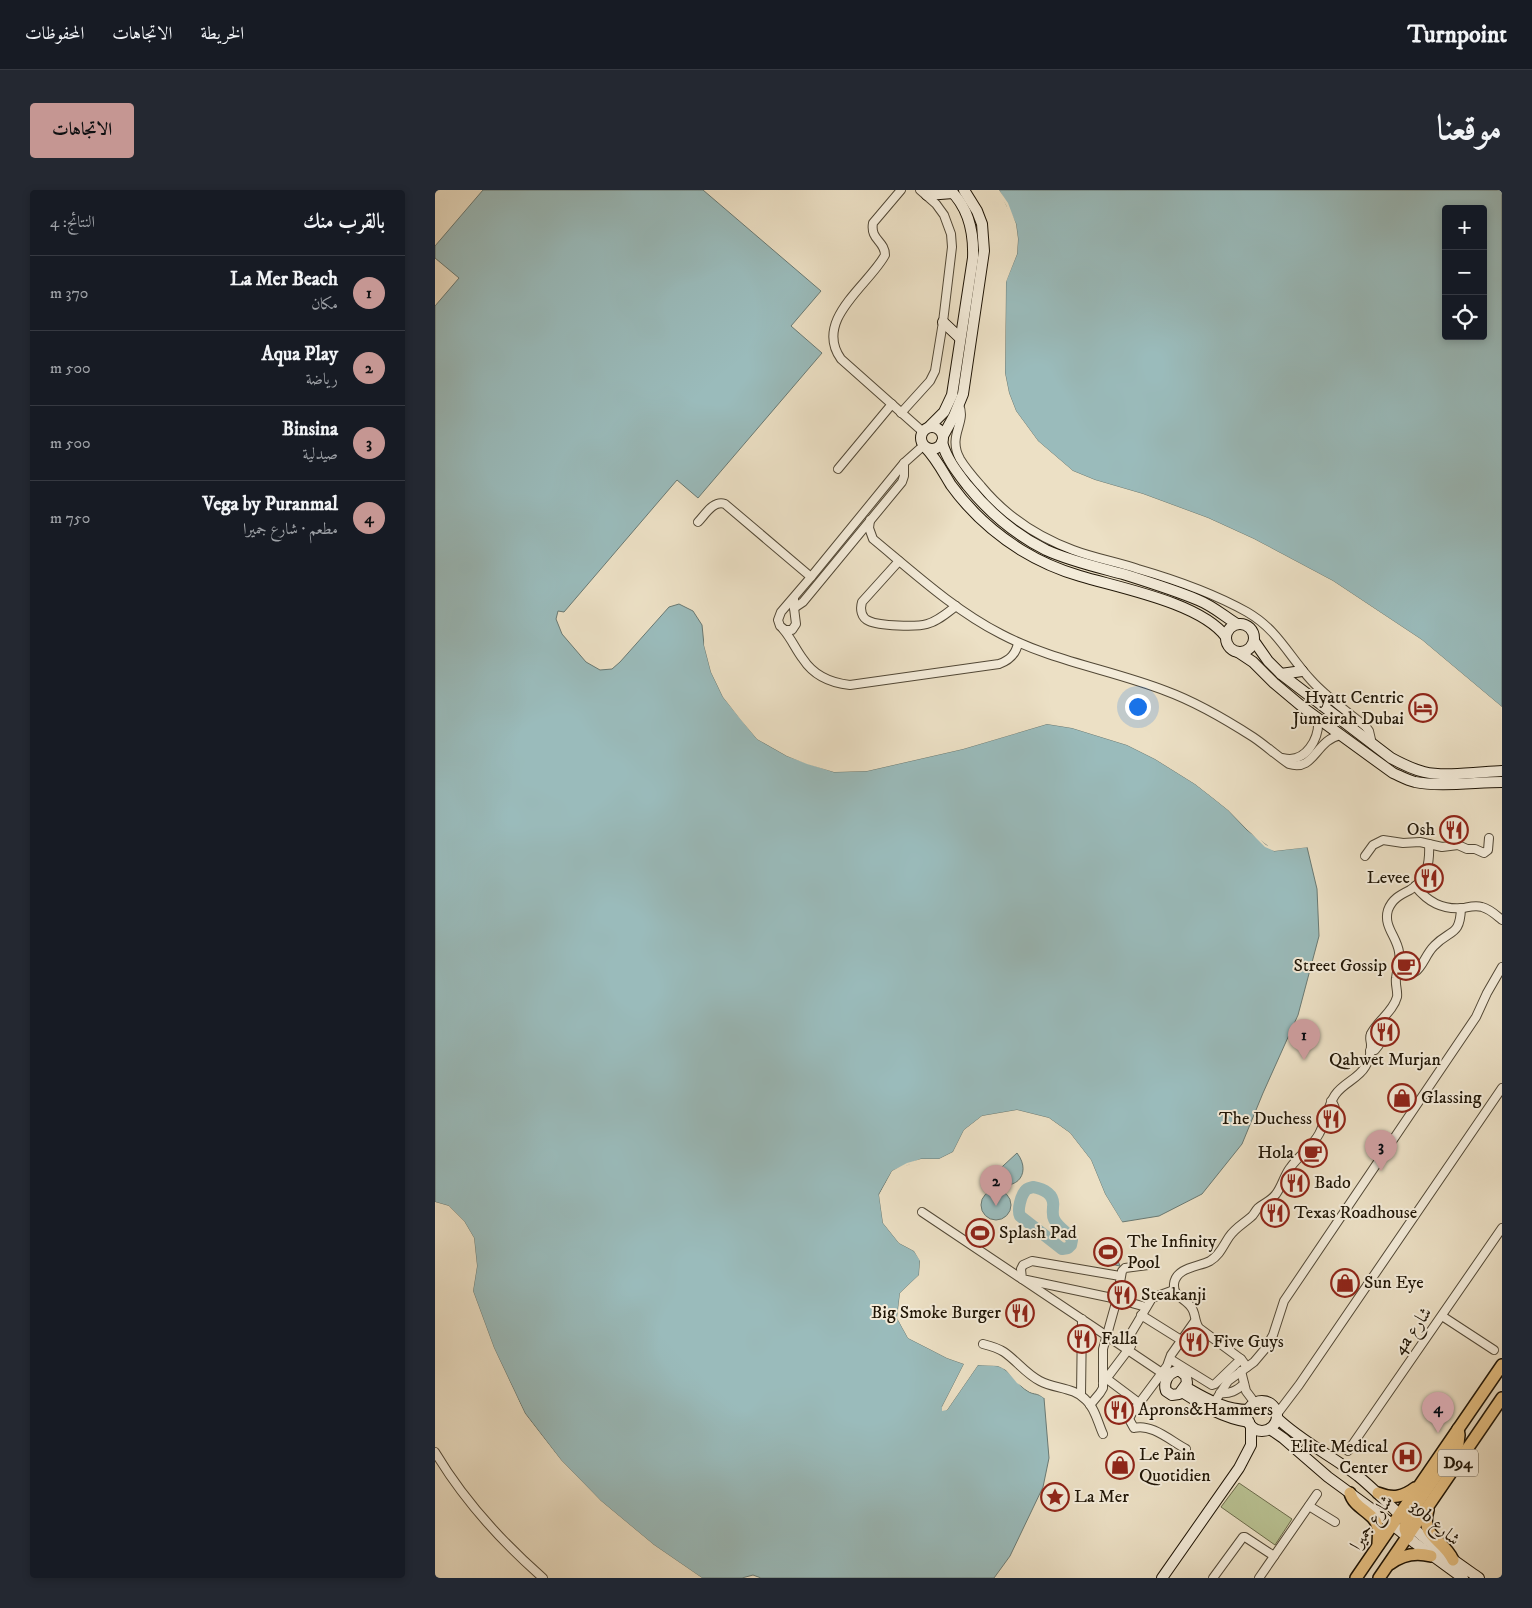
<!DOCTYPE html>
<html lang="ar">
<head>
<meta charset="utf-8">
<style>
	:root { --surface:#171b24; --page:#242831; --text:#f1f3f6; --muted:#9ea1a6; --line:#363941; --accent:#c59692 }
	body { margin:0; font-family:"IM FELL DW Pica",Amiri,serif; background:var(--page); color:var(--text); direction:rtl }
	.controls { position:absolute; right:15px; top:15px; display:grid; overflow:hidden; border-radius:5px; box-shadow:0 2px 8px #0003 }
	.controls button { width:45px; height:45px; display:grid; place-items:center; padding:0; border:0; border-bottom:1px solid var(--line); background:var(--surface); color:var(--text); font:25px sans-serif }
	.you { position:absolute; left:702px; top:516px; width:18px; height:18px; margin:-12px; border:4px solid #fff; border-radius:50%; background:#1a73e8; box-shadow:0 0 0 8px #1a73e833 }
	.badge { display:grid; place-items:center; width:32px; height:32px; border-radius:50%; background:var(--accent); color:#111; font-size:16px; font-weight:700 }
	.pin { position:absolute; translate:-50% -41px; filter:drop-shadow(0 1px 2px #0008) }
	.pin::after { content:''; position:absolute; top:26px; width:18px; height:15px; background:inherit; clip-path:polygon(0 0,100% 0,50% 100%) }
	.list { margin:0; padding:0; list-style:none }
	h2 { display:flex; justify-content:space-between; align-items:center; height:65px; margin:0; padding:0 20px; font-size:21px }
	h2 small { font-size:16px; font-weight:400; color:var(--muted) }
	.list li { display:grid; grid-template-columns:32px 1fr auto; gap:15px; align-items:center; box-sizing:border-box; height:75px; padding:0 20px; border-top:1px solid var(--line) }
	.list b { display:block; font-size:19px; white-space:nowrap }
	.list p { margin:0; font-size:16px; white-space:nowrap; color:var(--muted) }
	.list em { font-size:16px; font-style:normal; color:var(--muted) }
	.icon { flex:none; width:28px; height:28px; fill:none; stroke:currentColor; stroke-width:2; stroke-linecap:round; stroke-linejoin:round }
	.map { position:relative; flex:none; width:1067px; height:1388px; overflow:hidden; direction:ltr; border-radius:5px }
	header { display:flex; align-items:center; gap:30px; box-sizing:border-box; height:70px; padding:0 25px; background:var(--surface); border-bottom:1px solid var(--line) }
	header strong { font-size:24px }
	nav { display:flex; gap:28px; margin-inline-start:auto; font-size:18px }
	.intro { display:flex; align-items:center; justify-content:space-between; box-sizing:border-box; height:120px; padding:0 30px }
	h1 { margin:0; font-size:35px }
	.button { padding:12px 22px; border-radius:5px; background:var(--accent); color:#111; font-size:18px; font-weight:700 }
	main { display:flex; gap:30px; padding:0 30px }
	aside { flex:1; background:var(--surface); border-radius:5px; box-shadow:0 2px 8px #0003 }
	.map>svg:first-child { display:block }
	.green { fill:#b9c293; stroke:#6c6c4c }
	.water { fill:#9abbbb; stroke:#697973; fill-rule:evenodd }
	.pier { fill:#ece0c5 }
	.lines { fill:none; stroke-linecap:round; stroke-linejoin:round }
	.river { stroke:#9abbbb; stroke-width:12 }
	.street-casing { stroke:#524836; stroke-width:10 }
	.secondary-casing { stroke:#1f1506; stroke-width:12 }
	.primary-casing { stroke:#1f1506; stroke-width:14 }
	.street { stroke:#f3ebd9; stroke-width:8 }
	.secondary { stroke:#f3ebd9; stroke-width:10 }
	.primary { stroke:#e6c082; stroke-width:11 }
	.labels { text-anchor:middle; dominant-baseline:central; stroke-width:4; stroke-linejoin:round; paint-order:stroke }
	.shield { fill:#f3ebd9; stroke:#5f5545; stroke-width:1 }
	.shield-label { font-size:16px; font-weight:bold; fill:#1f1506 }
	.poi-label { font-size:18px; fill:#1f1506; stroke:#f3ebd9; text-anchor:start }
	.street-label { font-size:18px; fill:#1f1506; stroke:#f3ebd9 }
</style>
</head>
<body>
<header>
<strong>Turnpoint</strong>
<nav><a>الخريطة</a><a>الاتجاهات</a><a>المحفوظات</a></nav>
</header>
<div class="intro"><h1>موقعنا</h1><a class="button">الاتجاهات</a></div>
<main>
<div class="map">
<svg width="1067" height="1388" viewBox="0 0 1067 1388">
	<rect width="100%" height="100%" fill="#ece0c5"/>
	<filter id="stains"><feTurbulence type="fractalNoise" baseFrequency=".004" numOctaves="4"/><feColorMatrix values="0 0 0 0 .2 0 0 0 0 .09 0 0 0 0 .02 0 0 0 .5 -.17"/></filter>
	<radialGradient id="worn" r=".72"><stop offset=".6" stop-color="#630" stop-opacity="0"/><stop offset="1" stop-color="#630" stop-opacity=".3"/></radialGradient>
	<!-- green -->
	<path class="green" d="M804,1293L857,1329L840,1355L786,1317Z"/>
	<!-- water -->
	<g class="water">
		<path d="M48,0H268L386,101L356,136L387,163L263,308L242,290L129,422L123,421L121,429L127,444L151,472L165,480L177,479L185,472L234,417L244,414L258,421L267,435L269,455L276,482L288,507L322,549L352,566L399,582L432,581L528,559L612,534L637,538L692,555L720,569L760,594L778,608L793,620L812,640L839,661L872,657L882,699L884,746L863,825L828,903L807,954L767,1004L724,1026L687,1032L670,1004L656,970L635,943L614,928L582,920L547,926L529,940L518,962L504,969H486L457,981L444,1004L448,1033L464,1053L479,1061L485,1070L484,1085L465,1103L462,1128L473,1148L512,1168L529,1174L507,1217L512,1220L543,1175C549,1175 557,1175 563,1176C576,1180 582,1196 594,1202C600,1205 602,1203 609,1208L614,1268L608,1297L575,1366L559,1388H326L318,1385L307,1388H267L219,1355L166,1311L126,1270L90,1223L59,1158L38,1101L42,1076L39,1048L29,1031L14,1016L0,1012V116L24,88L0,68V56Z"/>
		<path d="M564,0H1067V517L987,450L898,391L819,349L773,328L708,304L660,290L638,281L603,251L581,221L574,203L570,183L571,91L582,64L583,49L581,34ZM1011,19H1048V146H1011Z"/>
		<path d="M582,963C599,985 577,1006 555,988Z"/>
		<circle cx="561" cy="1015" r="15"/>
		<path d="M671,1049L680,1057V1063L685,1076L670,1073L665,1058Z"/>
	</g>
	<!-- pier -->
	<g class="pier">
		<path d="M561,0H564L573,13L581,34L583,49L582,64L571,92L570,183L574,203L581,221L603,251L638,281L660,290L708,304L773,328L819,349L898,391L987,450L1067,517V520L985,452L896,393L818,351L772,330L708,306L659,292L637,284L601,253L579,222L572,203L567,183L568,91L579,64L581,49L578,35L571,15Z"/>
		<path d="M270,445L271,455L278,481L290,506L308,529L324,547L353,564L373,572L400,579H432L527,557L611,532L638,535L693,553L721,567L761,592L780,606L795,619L831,655L839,658L872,654L875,657L839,661L830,657L793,620L778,608L760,594L720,569L692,555L637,538L612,534L528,559L432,581L399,582L372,574L352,566L322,549L306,530L288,507L276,482L269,455Z"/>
		<path d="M582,920L614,928L635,943L656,970L670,1004L689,1035L686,1034L679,1025L667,1006L654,971L633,945L613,931L582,923L548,928L531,942L519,964L504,971L486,972L473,975L459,983L447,1005L451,1032L466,1051L481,1059L488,1070L487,1086L468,1104L464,1128L475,1146L513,1166L530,1171L532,1173L509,1218L543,1173L564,1174L572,1178L584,1191L596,1200L603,1201L611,1208H609L602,1203L595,1202L582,1193L571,1180L563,1176L543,1175L512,1220L507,1221V1217L529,1174L512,1168L473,1148L462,1128L465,1103L484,1085L485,1071L479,1061L464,1053L448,1033L444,1005L457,981L472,973L486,969H504L518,962L529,940L547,926Z"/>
		<path d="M0,1012L14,1016L29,1031L39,1048L42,1076L38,1101L59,1158L90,1224L126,1270L166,1311L219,1355L267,1388H263L218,1357L164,1313L124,1271L88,1225L57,1159L36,1102L39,1076L37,1049L27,1032L13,1018L0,1015Z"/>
	</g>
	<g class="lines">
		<!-- river -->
		<path class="river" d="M598,997C609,999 620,1004 618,1017C618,1021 617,1025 619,1029C623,1038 633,1042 637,1050L636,1055L633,1058L627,1059L585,1026C582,1020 586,1006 590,1001C592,998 595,998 598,997Z"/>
		<defs>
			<g id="street">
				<path d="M466,0L438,33C435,50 450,51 450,65C434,95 378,130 406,169L487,241"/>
				<path d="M524,215C532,233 512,245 525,269C531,279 539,288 546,296C570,325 603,347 638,360C659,368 682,372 703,379C741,390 778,403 812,422C843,440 853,465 876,490C892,508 912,521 931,537L934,541L937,554"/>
				<path d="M466,223L495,191L500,181L508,132L517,57L516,44L509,25L501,14L485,0"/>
				<path d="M403,279L457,214"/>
				<path d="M435,330L434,338L438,349C478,382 519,420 566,444C617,471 677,480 731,501C761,512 790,529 818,547C830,555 842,566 854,574C880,582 880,550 906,545"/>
				<path d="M263,332C270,325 278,310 290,314L376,387"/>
				<path d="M464,371L427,412C425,419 426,428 434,431C444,436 482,437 492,434C503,431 512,423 521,416"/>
				<path d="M359,408V418L361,434L357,440H350L345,436L343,430L346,422L376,387L469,273L488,256"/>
				<path d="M359,418L368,412L467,292L469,286V273"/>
				<path d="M348,439C356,448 361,460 368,469C379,486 396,493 415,495L564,474C575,470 581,464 583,453"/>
				<path d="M848,568C871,574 885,548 883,528"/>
				<path d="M930,666L938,655L948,650L968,653L985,652L1007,657L1023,655L1032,659H1040L1049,663L1053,660L1054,648"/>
				<path d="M980,696C993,712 1007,720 1028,718C1034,717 1040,715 1047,717C1055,719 1061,725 1067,730"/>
				<path d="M962,783C987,790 986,769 999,756C1015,739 1025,747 1026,718"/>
				<path d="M935,861L940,860L944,855L942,846L936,844"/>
				<path d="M890,928C900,927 903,919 896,911"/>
				<path d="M487,1022L733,1187"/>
				<path d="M685,1086L597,1071L588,1075L586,1079L587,1089L682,1109L711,1117"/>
				<path d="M706,1125L746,1150"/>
				<path d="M1007,1126L1059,1160"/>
				<path d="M548,1154C556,1156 563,1158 569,1162C582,1171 591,1184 605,1191C620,1199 639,1197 651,1210C660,1218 663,1233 668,1244"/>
				<path d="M735,1169L777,1195L780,1194L806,1169"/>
				<path d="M812,1177L806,1169L764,1138C759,1131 761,1123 756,1117C750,1108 738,1107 739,1094C741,1077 764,1077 775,1071C785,1065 788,1056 794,1047C800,1038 808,1034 816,1027C819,1025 820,1021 823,1018C829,1013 836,1011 841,1004C847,996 849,986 855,978C864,965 877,957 884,944C891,931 892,917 900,905C908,893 923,889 930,877C934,871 936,862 936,855C936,851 934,848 936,844C942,831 958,822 962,807C963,801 960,795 961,788C962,779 966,772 964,762C962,747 948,736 953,720C957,709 965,705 975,700C992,690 995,673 994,654"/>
				<path d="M806,1181L811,1201L820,1213"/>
				<path d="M672,1189L704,1213"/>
				<path d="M668,1193L696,1156L695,1145L717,1108L739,1100"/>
				<path d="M785,1203C795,1204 801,1201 809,1194"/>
				<path d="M646,1205L647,1129"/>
				<path d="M779,1213L793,1191L819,1172L830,1159L838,1145L849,1111L1041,827L1052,803L1067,777"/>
				<path d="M655,1215L665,1203L668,1198V1159L682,1109L687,1081L690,1078L713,1075"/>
				<path d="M842,1224L864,1195L1067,898"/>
				<path d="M751,1259C736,1251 716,1233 699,1238L694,1229L697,1223L732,1176L736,1165L760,1131"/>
				<path d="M913,1261L1067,1038"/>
				<path d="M0,1262C28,1309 67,1352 108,1388"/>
				<path d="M874,1316L900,1332"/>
				<path d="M778,1388L808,1347H810L839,1366"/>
				<path d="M824,1388L882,1304"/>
			</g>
			<g id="secondary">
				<path d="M492,5L518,3"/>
				<path d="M508,132L525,148"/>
				<path d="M495,236L509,222L517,205L538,68C539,42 534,18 515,0"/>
				<circle cx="497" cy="248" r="11"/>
				<path d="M508,246L519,226L528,204L549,61L547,34L542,21L529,0"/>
				<path d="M507,252C511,268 522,282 532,295C553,321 581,345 611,360C635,371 662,377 688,384C713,392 739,400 763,410C778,416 789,426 802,434"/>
				<path d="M490,257C501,268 508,282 516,295C534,320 559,343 586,360C604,371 624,380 645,386C685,398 766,413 791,447"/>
				<circle cx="805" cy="448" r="14"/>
				<path d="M819,451L833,471L846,484L956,568C967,574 977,579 989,582C1009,587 1045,582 1067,581"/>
				<path d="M803,462L818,472L839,493L870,519L958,583C965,586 972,590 980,592C1004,597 1042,592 1067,592"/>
				<path d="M846,484L867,481"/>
				<path d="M741,1181H745L751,1186L752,1193L744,1204L737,1205L731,1201C728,1192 733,1184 741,1181Z"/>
				<path d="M754,1199C773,1210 791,1220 814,1220"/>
				<path d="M747,1202C769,1216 788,1228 814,1232"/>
				<circle cx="827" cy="1226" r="15"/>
				<path d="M842,1228C866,1251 897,1266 923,1286C945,1304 964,1325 985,1344C1003,1360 1024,1374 1044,1388"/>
				<path d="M835,1239L848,1248L893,1287L949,1328L980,1353L1028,1388"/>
				<path d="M727,1388L804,1278L816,1255V1236"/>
			</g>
			<g id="primary">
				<path d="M915,1303C919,1319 940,1322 943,1338C944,1344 943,1350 943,1355"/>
				<path d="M943,1303C958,1309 968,1307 980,1298"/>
				<path d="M993,1320C985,1348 1008,1348 1018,1370"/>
				<path d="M973,1347L970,1339L971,1330L1023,1254L1024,1245L1023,1239"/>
				<path d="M955,1374C968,1364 981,1362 996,1366"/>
				<path d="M921,1388L1067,1175"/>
				<path d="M944,1388L1067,1208"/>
			</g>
		</defs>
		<!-- street casing -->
		<use href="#street" class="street-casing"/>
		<!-- secondary casing -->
		<use href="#secondary" class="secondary-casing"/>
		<!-- primary casing -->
		<use href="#primary" class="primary-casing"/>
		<!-- street -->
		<use href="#street" class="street"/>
		<!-- secondary -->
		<use href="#secondary" class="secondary"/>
		<!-- primary -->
		<use href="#primary" class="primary"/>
	</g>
	<!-- icons -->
	<defs>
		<symbol id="hotel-ring" viewBox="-11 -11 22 22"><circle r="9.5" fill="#f3ebd9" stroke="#8f2418" stroke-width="1.5"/><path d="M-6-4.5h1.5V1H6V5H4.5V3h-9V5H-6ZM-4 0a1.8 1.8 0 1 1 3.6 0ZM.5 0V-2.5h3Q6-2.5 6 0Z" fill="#8f2418"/></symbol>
		<symbol id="restaurant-ring" viewBox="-11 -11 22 22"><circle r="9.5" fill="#f3ebd9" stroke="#8f2418" stroke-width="1.5"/><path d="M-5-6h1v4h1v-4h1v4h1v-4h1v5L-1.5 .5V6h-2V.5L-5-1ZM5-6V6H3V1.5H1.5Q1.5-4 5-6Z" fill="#8f2418"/></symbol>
		<symbol id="cafe-ring" viewBox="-11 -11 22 22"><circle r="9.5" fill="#f3ebd9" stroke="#8f2418" stroke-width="1.5"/><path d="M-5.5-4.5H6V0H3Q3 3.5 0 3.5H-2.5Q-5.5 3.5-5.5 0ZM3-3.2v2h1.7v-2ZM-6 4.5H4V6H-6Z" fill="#8f2418"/></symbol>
		<symbol id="shop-ring" viewBox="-11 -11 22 22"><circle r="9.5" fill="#f3ebd9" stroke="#8f2418" stroke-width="1.5"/><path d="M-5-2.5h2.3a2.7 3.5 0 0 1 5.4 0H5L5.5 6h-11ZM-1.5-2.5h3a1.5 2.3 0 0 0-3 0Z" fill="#8f2418"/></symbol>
		<symbol id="stadium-ring" viewBox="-11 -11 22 22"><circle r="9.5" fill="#f3ebd9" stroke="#8f2418" stroke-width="1.5"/><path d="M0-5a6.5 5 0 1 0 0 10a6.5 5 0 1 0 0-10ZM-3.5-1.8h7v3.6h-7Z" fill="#8f2418"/></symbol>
		<symbol id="hospital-ring" viewBox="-11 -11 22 22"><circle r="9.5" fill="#f3ebd9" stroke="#8f2418" stroke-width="1.5"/><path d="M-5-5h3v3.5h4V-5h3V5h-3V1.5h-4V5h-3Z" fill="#8f2418"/></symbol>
		<symbol id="sight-ring" viewBox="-11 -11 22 22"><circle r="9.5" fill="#f3ebd9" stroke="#8f2418" stroke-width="1.5"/><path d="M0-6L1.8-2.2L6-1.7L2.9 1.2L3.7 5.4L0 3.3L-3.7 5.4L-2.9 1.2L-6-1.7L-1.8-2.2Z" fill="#8f2418"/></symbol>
	</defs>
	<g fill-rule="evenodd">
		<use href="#hotel-ring" x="972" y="502" width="32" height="32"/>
		<use href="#restaurant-ring" x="1003" y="624" width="32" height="32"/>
		<use href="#restaurant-ring" x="978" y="672" width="32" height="32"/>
		<use href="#cafe-ring" x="955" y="760" width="32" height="32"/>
		<use href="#restaurant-ring" x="934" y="826" width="32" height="32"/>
		<use href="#shop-ring" x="951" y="892" width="32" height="32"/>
		<use href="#restaurant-ring" x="880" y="913" width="32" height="32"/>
		<use href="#cafe-ring" x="862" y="947" width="32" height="32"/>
		<use href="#restaurant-ring" x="844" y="977" width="32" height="32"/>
		<use href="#restaurant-ring" x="824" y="1007" width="32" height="32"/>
		<use href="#stadium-ring" x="529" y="1027" width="32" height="32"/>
		<use href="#stadium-ring" x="657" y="1046" width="32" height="32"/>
		<use href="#shop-ring" x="894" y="1077" width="32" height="32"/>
		<use href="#restaurant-ring" x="671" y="1089" width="32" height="32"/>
		<use href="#restaurant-ring" x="569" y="1107" width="32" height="32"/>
		<use href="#restaurant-ring" x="631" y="1133" width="32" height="32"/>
		<use href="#restaurant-ring" x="743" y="1136" width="32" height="32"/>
		<use href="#restaurant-ring" x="668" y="1204" width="32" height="32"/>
		<use href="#hospital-ring" x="956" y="1251" width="32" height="32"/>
		<use href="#shop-ring" x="669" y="1259" width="32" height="32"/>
		<use href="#sight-ring" x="604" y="1291" width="32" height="32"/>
	</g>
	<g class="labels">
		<!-- shield labels -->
		<rect class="shield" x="1003" y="1259.5" width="40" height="27" rx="4"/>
		<g class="shield-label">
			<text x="1023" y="1273">D94</text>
		</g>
		<!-- poi labels -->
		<g class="poi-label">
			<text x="969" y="508" text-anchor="end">Hyatt Centric<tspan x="969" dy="21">Jumeirah Dubai</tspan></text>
			<text x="1000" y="640" text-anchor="end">Osh</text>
			<text x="975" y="688" text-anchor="end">Levee</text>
			<text x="952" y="776" text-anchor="end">Street Gossip</text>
			<text x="950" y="870" text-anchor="middle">Qahwet Murjan</text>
			<text x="986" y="908">Glassing</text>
			<text x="877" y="929" text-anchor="end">The Duchess</text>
			<text x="859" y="963" text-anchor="end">Hola</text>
			<text x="879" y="993">Bado</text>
			<text x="859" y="1023">Texas Roadhouse</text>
			<text x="564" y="1043">Splash Pad</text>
			<text x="692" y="1052">The Infinity<tspan x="692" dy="21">Pool</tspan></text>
			<text x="929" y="1093">Sun Eye</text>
			<text x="706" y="1105">Steakanji</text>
			<text x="566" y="1123" text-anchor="end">Big Smoke Burger</text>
			<text x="666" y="1149">Falla</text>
			<text x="778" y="1152">Five Guys</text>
			<text x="703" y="1220">Aprons&amp;Hammers</text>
			<text x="953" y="1257" text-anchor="end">Elite Medical<tspan x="953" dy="21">Center</tspan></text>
			<text x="704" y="1265">Le Pain<tspan x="704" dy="21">Quotidien</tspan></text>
			<text x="639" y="1307">La Mer</text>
		</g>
		<!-- street labels -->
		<g class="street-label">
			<text transform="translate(978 1141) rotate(-55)">4a شارع</text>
			<text transform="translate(937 1333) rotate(-56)">شارع جميرا</text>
			<text transform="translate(1000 1333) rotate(41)">39b شارع</text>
		</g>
	</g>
	<rect width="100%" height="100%" filter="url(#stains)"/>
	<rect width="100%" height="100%" fill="url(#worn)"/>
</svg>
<div class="controls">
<button>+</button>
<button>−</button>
<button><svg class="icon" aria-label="locate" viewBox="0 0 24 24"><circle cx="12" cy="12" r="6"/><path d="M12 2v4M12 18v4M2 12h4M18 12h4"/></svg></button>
</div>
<div class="you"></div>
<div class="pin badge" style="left:869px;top:870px">1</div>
<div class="pin badge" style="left:561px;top:1016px">2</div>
<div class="pin badge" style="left:946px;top:981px">3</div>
<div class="pin badge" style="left:1003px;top:1243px">4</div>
</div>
<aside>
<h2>بالقرب منك<small>النتائج: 4</small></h2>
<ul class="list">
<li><span class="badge">1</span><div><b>La Mer Beach</b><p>مكان</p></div><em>370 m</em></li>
<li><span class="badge">2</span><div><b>Aqua Play</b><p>رياضة</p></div><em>500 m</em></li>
<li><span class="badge">3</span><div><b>Binsina</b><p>صيدلية</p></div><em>500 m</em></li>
<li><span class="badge">4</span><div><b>Vega by Puranmal</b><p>مطعم · شارع جميرا</p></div><em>750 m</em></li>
</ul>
</aside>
</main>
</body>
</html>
